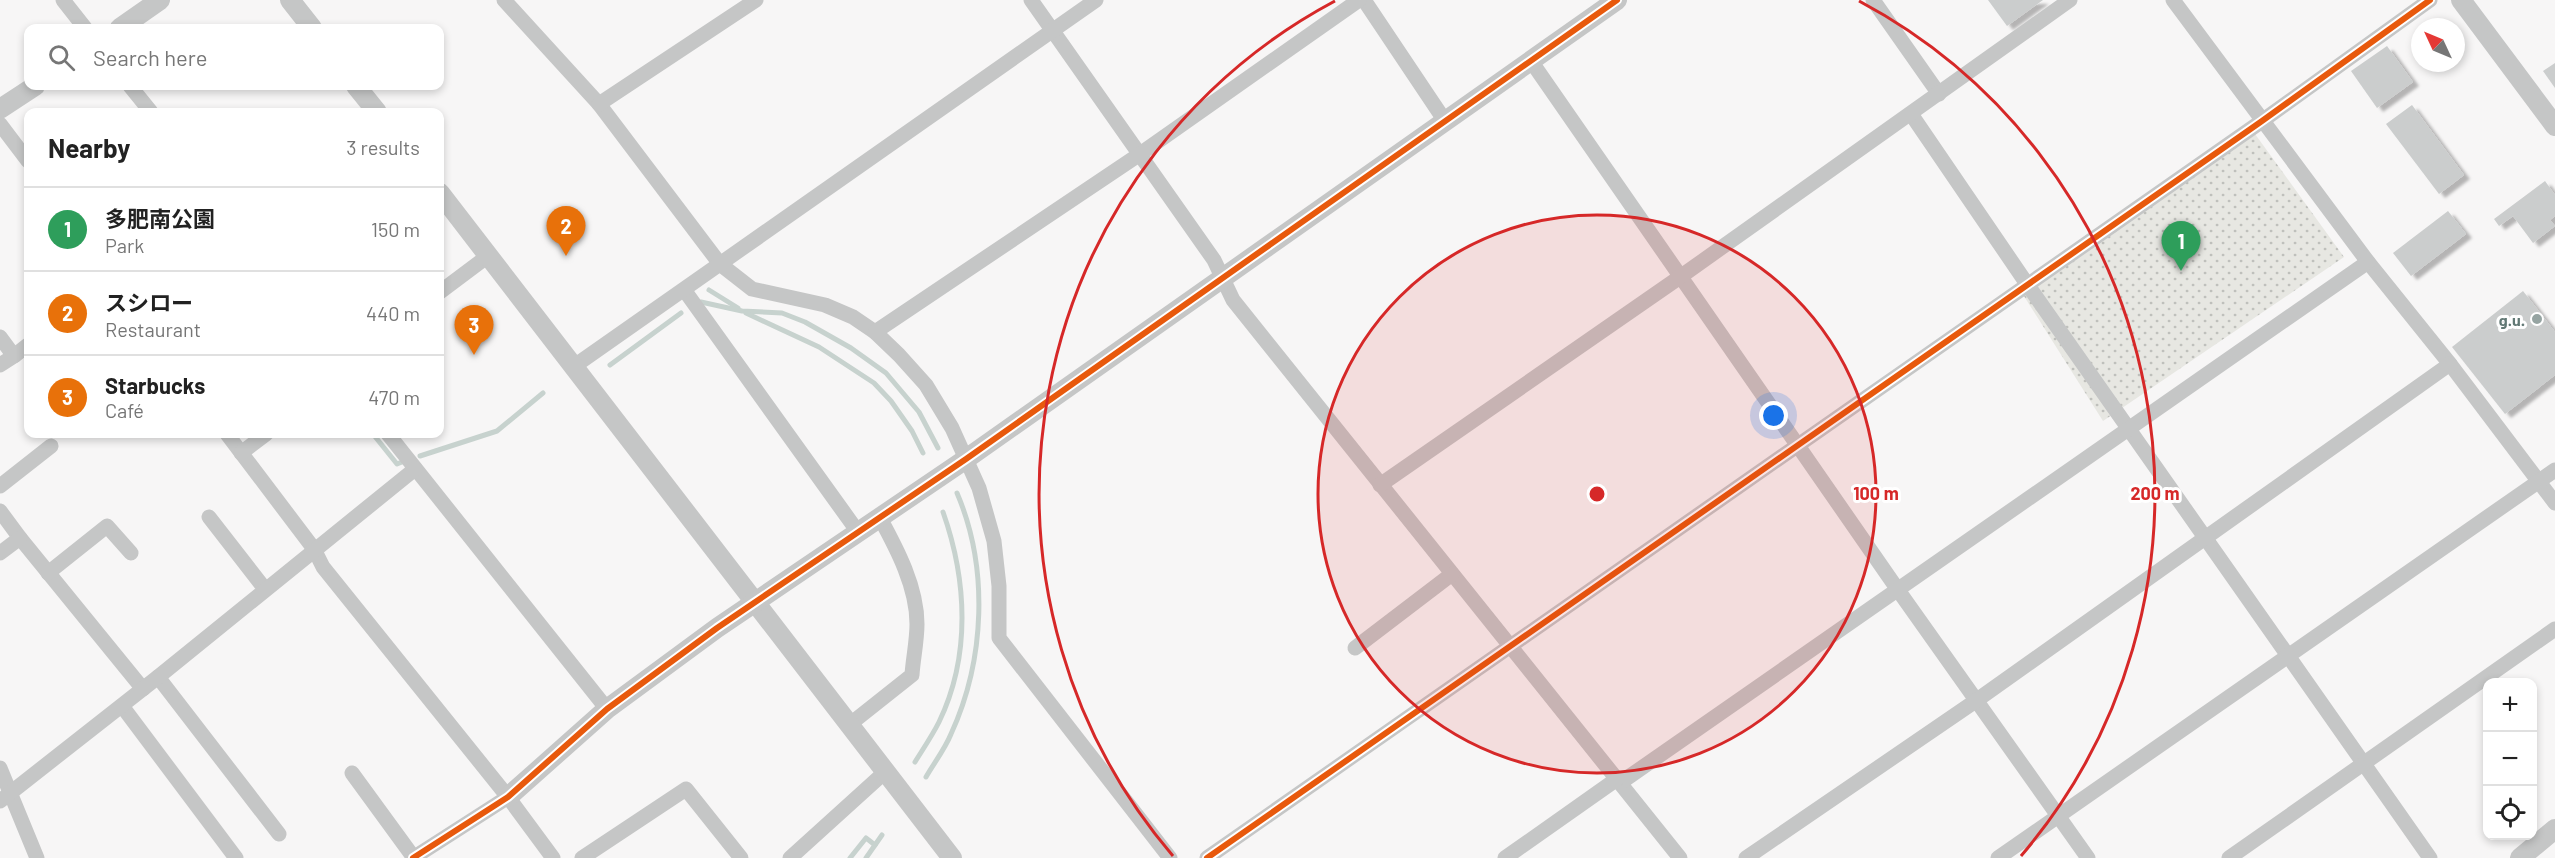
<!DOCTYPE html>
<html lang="en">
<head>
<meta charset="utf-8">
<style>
	:root { --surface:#fff; --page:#f6f6f6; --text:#222; --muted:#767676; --line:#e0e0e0; --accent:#b45309 }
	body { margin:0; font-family:Barlow,"Noto Sans JP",sans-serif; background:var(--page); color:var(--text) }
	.controls { position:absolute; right:18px; bottom:18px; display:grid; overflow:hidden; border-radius:12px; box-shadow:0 3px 9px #0003 }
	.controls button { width:54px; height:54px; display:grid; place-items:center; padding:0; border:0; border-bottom:2px solid var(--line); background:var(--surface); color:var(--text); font:30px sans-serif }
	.compass { position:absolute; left:2411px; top:18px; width:54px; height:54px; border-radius:50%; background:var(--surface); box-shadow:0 3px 9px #0003; rotate:314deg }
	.you { position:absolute; left:1774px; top:416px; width:21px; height:21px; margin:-15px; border:4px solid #fff; border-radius:50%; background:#1a73e8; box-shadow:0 0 0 9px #1a73e833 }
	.badge { display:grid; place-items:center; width:39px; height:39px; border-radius:50%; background:var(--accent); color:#fff; font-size:20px; font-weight:700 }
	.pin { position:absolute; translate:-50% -50px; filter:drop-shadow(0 2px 3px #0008) }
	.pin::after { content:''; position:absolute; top:32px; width:21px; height:18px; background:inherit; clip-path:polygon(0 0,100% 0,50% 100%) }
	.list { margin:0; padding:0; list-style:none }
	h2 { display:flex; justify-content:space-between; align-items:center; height:78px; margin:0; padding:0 24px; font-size:26px }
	h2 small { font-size:20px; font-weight:400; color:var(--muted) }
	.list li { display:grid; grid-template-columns:39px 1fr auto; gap:18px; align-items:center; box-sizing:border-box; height:84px; padding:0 24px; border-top:2px solid var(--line) }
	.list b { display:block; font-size:22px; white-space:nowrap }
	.list p { margin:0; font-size:20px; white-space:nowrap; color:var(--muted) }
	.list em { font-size:20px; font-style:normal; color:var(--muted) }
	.icon { flex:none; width:33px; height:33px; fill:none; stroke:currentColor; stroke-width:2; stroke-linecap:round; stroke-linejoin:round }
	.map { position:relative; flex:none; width:2555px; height:858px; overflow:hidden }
	.search { position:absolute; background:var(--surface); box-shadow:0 3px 9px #0003; left:24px; top:24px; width:420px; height:66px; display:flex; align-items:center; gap:15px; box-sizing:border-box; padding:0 21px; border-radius:12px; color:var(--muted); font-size:22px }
	.panel { position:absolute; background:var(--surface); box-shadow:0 3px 9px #0003; left:24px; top:108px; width:420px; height:330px; border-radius:12px }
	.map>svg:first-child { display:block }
	.green { fill:url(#green-dots) }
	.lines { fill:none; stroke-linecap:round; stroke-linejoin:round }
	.stream { stroke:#c7d2ce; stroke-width:5 }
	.building { fill:#cbcdcd; filter:url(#shadow) }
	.minor { stroke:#c5c6c6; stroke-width:15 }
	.tertiary { stroke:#c5c6c6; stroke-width:20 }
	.cycleway-casing { stroke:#fff; stroke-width:10 }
	.cycleway { stroke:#e8590c; stroke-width:6 }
	.ring { fill:none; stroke:#d62828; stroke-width:3 }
	.poi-dot { fill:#96a4a2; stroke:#fff; stroke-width:2 }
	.labels { text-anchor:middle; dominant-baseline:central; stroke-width:6; stroke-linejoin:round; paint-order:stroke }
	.poi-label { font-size:16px; font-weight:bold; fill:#617874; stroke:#fff; text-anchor:end }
	.centre { fill:#d62828; stroke:#fff; stroke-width:3 }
	.ring-label { font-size:18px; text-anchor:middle; font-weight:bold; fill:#d62828; stroke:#fff; stroke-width:6; stroke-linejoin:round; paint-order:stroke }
</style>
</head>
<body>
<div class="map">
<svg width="2555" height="858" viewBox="0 0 2555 858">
	<defs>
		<pattern id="green-dots" width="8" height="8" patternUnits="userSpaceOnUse" patternTransform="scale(1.5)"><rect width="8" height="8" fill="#e7e7e2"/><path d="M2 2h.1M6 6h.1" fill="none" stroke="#bfc0bc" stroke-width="1.8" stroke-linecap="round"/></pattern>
		<filter id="shadow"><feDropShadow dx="6" dy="4" stdDeviation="1.5" flood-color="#0004"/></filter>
	</defs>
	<rect width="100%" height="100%" fill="#f7f6f6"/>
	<!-- green -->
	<path class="green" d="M2255,134L2344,257L2103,421L2017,285Z"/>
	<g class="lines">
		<!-- stream -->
		<g class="stream">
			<path d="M709,290L738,308"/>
			<path d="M701,302L742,311L782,313L805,322L851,348L886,373L919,412L938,448"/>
			<path d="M746,313L819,347L874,383L891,401L912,431L923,453"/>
			<path d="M610,365L681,313"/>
			<path d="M242,434H248"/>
			<path d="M373,434L397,464L402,462"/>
			<path d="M420,456L497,431L543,393"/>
			<path d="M915,762C923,749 932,736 939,722C971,656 967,580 943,512"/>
			<path d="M926,777C934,763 945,749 951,734C985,660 989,568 957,493"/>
			<path d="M850,858L866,838L875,845"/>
			<path d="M866,858L882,835"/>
		</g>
	</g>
	<!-- building -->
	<g class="building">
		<path d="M1988,0H2043L2007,26Z"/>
		<path d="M2387,46L2413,82L2377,108L2351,71Z"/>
		<path d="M2555,63V88L2543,71Z"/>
		<path d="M2412,105L2464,175L2439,194L2386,124Z"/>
		<path d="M2545,181L2555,195V216L2550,220L2555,226L2533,243L2513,216L2499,226L2494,219Z"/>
		<path d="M2448,211L2466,234L2411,276L2393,253Z"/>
		<path d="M2523,291L2555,332V375L2505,414L2452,347Z"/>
	</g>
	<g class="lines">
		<!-- minor -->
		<g class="minor">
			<path d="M63,0L85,28"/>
			<path d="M504,0L599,104L720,264L752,289L825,305L853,317L875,332L899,355L926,385L952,428L979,488L994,541L999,586V638L1170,858"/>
			<path d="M1031,0L1214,260L1233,300L1680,858"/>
			<path d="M1364,0L1445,121"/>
			<path d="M1873,0L1939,94"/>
			<path d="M2173,0L2368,262L2450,364L2555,503"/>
			<path d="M1531,61L1898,590L2088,858"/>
			<path d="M130,86L151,112"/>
			<path d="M599,104L756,0"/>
			<path d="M1911,114L2027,284L2430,858"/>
			<path d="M0,124L28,161"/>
			<path d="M685,291L858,532"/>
			<path d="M440,292L488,256"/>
			<path d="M875,332L1140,154L1359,0"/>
			<path d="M0,337L14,356L28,345"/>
			<path d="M0,365L14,356"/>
			<path d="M573,367L1096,0"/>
			<path d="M227,434L314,549L323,567L508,797L553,858"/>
			<path d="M388,434L607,709"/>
			<path d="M241,453L266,434"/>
			<path d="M1380,485L1680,277L2070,0"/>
			<path d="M0,486L51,446"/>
			<path d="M0,511L20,538L143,689"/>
			<path d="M209,517L265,589"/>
			<path d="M0,553L20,538"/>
			<path d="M48,573L107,526L131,553"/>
			<path d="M1355,648L1452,574"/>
			<path d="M158,677L279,834"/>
			<path d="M122,706L236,858"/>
			<path d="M849,725L912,675C913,659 917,641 917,624C917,587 897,549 880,518"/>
			<path d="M0,768L37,858"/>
			<path d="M352,773L414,858"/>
			<path d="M1620,783L2368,262"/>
			<path d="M0,801L158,677L415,469"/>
			<path d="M413,858L508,797"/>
			<path d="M582,858L686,789L741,858"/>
			<path d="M790,858L885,772"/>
			<path d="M1207,858L2262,121L2430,0"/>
			<path d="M1505,858L1617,779"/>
			<path d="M1746,858L1977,700L2450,364"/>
			<path d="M1998,858L2555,470"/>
			<path d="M2229,858L2555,629"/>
		</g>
		<!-- tertiary -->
		<g class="tertiary">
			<path d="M290,0L312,28"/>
			<path d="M2461,0L2555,126"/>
			<path d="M120,28L160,0"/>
			<path d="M356,86L377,112"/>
			<path d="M0,109L35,86"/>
			<path d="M440,193L952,858"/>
			<path d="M508,797L607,709L717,628L966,459L1617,0"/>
			<path d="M2520,858L2555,829"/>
		</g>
		<defs>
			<g id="cycleway">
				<path d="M413,858L508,797L607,709L717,628L966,459L1617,0"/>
				<path d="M1207,858L2262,121L2430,0"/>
			</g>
		</defs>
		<!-- cycleway casing -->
		<use href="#cycleway" class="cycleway-casing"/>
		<!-- cycleway -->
		<use href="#cycleway" class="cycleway"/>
	</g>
	<!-- distance rings -->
	<circle cx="1597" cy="494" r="279" fill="#d62828" fill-opacity=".12"/>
	<g class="ring">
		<circle cx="1597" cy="494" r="279"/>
		<path d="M1173 856A558 558 0 0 1 1335 1M1859 1A558 558 0 0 1 2021 856"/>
	</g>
	<!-- markers -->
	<circle class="poi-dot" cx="2537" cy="319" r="6"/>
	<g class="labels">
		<!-- poi labels -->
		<g class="poi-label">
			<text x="2525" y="319">g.u.</text>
		</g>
	</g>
	<circle cx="1597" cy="494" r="9" class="centre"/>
	<g class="ring-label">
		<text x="1876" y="500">100 m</text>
		<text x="2155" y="500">200 m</text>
	</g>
</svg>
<div class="controls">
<button>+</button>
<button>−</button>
<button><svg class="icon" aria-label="locate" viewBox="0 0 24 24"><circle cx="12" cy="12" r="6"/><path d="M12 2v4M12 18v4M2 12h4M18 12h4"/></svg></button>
</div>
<svg class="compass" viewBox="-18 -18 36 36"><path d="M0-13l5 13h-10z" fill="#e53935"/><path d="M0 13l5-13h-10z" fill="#767676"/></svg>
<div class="you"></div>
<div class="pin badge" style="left:2181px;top:271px;background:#2e9e5b">1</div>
<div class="pin badge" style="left:566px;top:256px;background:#e8710a">2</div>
<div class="pin badge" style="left:474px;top:355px;background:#e8710a">3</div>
<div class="search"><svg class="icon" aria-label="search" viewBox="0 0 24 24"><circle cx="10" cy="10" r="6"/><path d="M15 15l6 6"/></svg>Search here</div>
<section class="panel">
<h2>Nearby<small>3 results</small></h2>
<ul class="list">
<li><span class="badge" style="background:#2e9e5b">1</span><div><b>多肥南公園</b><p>Park</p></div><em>150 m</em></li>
<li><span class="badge" style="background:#e8710a">2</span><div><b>スシロー</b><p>Restaurant</p></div><em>440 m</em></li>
<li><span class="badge" style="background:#e8710a">3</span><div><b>Starbucks</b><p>Café</p></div><em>470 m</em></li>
</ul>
</section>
</div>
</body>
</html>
